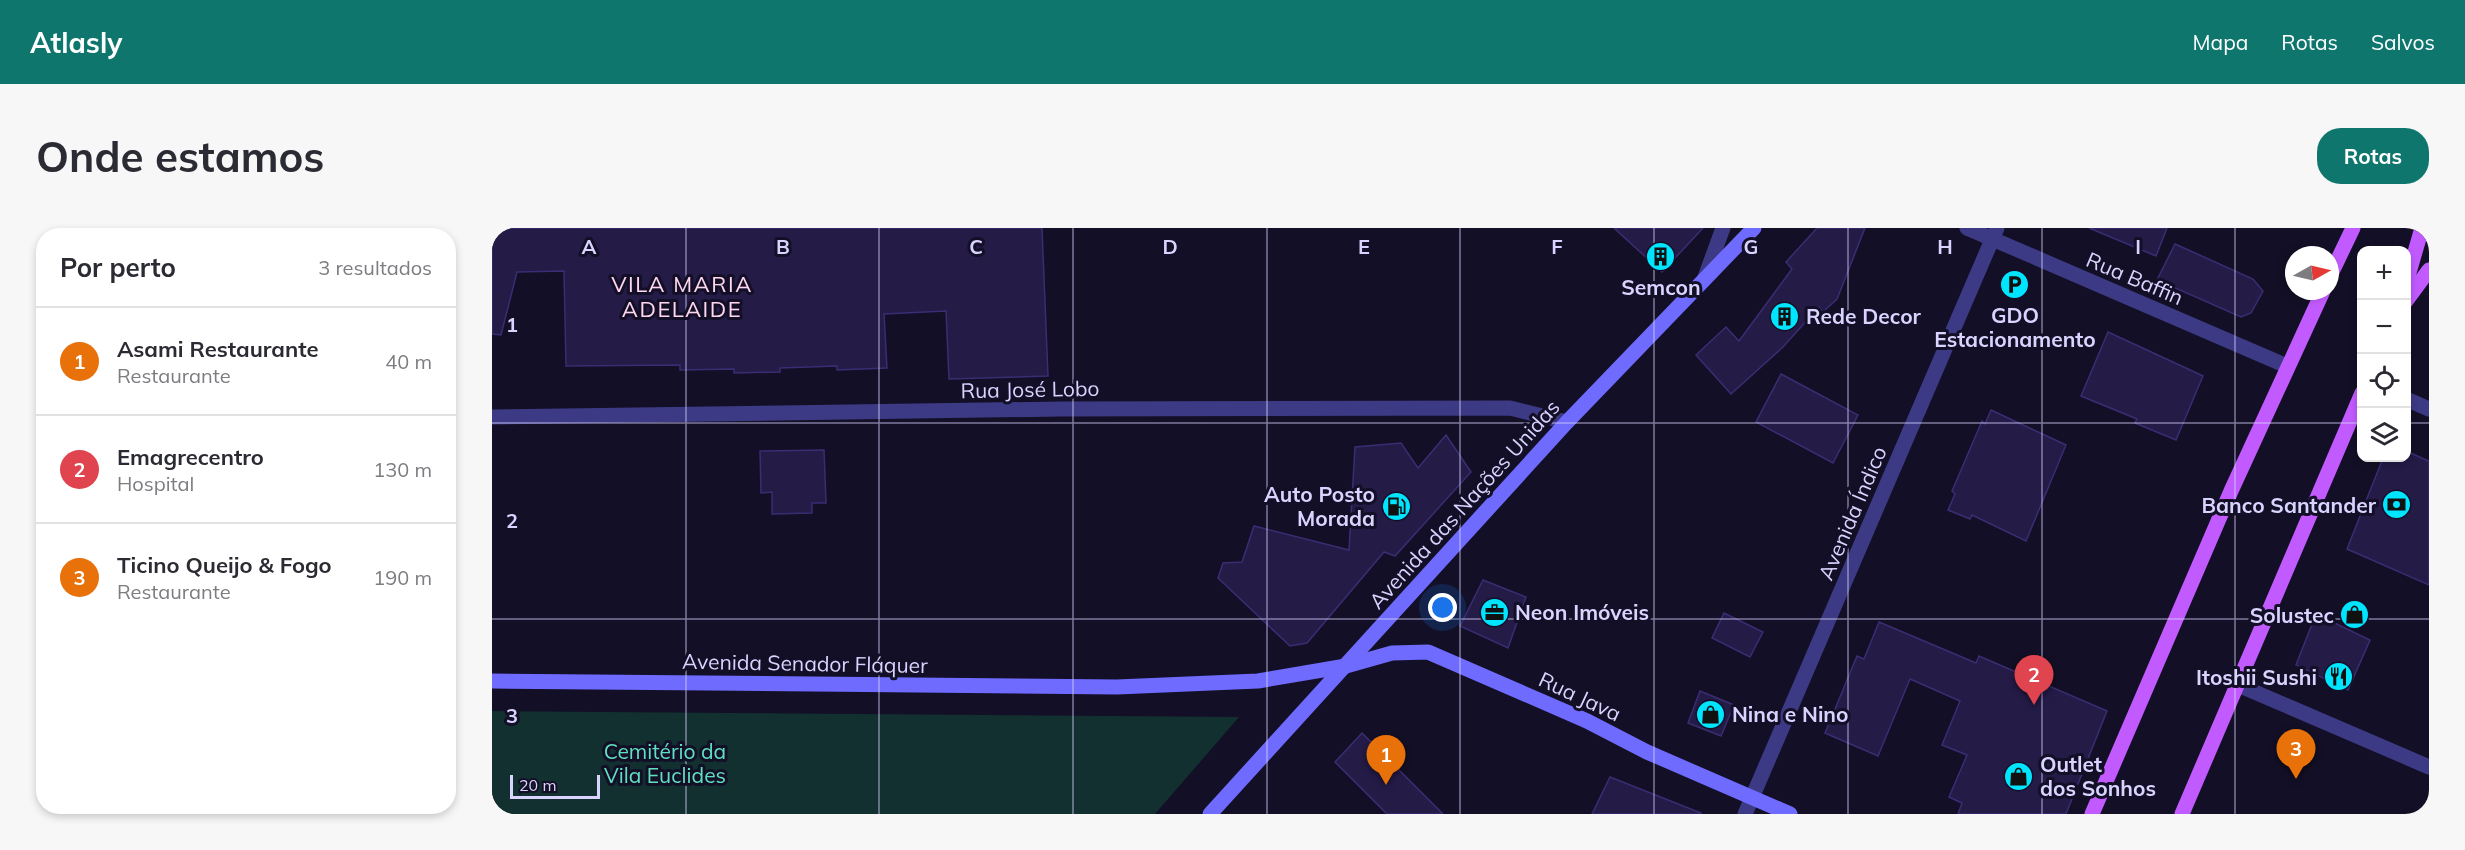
<!DOCTYPE html>
<html lang="pt">
<head>
<meta charset="utf-8">
<style>
	:root { --surface:#fff; --page:#f7f7f7; --text:#2b2b33; --muted:#7c7c81; --line:#e1e1e2; --accent:#0f766e }
	body { margin:0; font-family:Mulish,sans-serif; background:var(--page); color:var(--text) }
	.controls { position:absolute; right:18px; top:18px; display:grid; overflow:hidden; border-radius:12px; box-shadow:0 3px 9px #0003 }
	.controls button { width:54px; height:54px; display:grid; place-items:center; padding:0; border:0; border-bottom:2px solid var(--line); background:var(--surface); color:var(--text); font:30px sans-serif }
	.compass { position:absolute; left:1793px; top:18px; width:54px; height:54px; border-radius:50%; background:var(--surface); box-shadow:0 3px 9px #0003; rotate:82deg }
	.scale { position:absolute; left:18px; bottom:15px; width:90px; box-sizing:border-box; padding-left:6px; border:3px solid #d9d4ff; border-top:0; font-size:16px; line-height:21px; white-space:nowrap; color:#d9d4ff; -webkit-text-stroke:4px #130f26; paint-order:stroke }
	.you { position:absolute; left:951px; top:380px; width:21px; height:21px; margin:-15px; border:4px solid #fff; border-radius:50%; background:#1a73e8; box-shadow:0 0 0 9px #1a73e833 }
	.badge { display:grid; place-items:center; width:39px; height:39px; border-radius:50%; background:var(--accent); color:#fff; font-size:20px; font-weight:700 }
	.pin { position:absolute; translate:-50% -50px; filter:drop-shadow(0 2px 3px #0008) }
	.pin::after { content:''; position:absolute; top:32px; width:21px; height:18px; background:inherit; clip-path:polygon(0 0,100% 0,50% 100%) }
	.list { margin:0; padding:0; list-style:none }
	h2 { display:flex; justify-content:space-between; align-items:center; height:78px; margin:0; padding:0 24px; font-size:26px }
	h2 small { font-size:20px; font-weight:400; color:var(--muted) }
	.list li { display:grid; grid-template-columns:39px 1fr auto; gap:18px; align-items:center; box-sizing:border-box; height:108px; padding:0 24px; border-top:2px solid var(--line) }
	.list b { display:block; font-size:22px; white-space:nowrap }
	.list p { margin:0; font-size:20px; white-space:nowrap; color:var(--muted) }
	.list em { font-size:20px; font-style:normal; color:var(--muted) }
	.icon { flex:none; width:33px; height:33px; fill:none; stroke:currentColor; stroke-width:2; stroke-linecap:round; stroke-linejoin:round }
	.map { position:relative; flex:none; width:1937px; height:586px; overflow:hidden; border-radius:24px }
	header { display:flex; align-items:center; gap:36px; box-sizing:border-box; height:84px; padding:0 30px; background:var(--accent); color:#fff }
	header strong { font-size:28px }
	nav { display:flex; gap:33px; margin-inline-start:auto; font-size:21px }
	.intro { display:flex; align-items:center; justify-content:space-between; box-sizing:border-box; height:144px; padding:0 36px }
	h1 { margin:0; font-size:42px }
	.button { padding:15px 27px; border-radius:24px; background:var(--accent); color:#fff; font-size:21px; font-weight:700 }
	main { display:flex; gap:36px; padding:0 36px }
	aside { flex:1; background:var(--surface); border-radius:24px; box-shadow:0 3px 9px #0003 }
	.map>svg:first-child { display:block }
	.green { fill:#12302f }
	.building { fill:#241b47; stroke:#3b2d73; stroke-width:1.5 }
	.lines { fill:none; stroke-linecap:round; stroke-linejoin:round }
	.street { stroke:#3d3a85; stroke-width:15 }
	.secondary { stroke:#6f6bff; stroke-width:15 }
	.primary { stroke:#c25bff; stroke-width:15 }
	.grid { fill:none; stroke:#d9d4ff; stroke-width:1.5; stroke-opacity:0.55 }
	.labels { text-anchor:middle; dominant-baseline:central; stroke-width:6; stroke-linejoin:round; paint-order:stroke }
	.street-label { font-size:21px; fill:#d9d4ff; stroke:#130f26 }
	.poi-label { font-size:21px; font-weight:bold; fill:#d9d4ff; stroke:#130f26; text-anchor:start }
	.park-label { font-size:21px; fill:#5fe0c0; stroke:#130f26 }
	.neighbourhood-label { font-size:22px; letter-spacing:1.5px; fill:#ffd6f0; stroke:#130f26 }
	.grid-label { font-size:20px; text-anchor:middle; font-weight:bold; fill:#d9d4ff; stroke:#130f26; stroke-width:6; stroke-linejoin:round; paint-order:stroke }
</style>
</head>
<body>
<header>
<strong>Atlasly</strong>
<nav><a>Mapa</a><a>Rotas</a><a>Salvos</a></nav>
</header>
<div class="intro"><h1>Onde estamos</h1><a class="button">Rotas</a></div>
<main>
<aside>
<h2>Por perto<small>3 resultados</small></h2>
<ul class="list">
<li><span class="badge" style="background:#e8710a">1</span><div><b>Asami Restaurante</b><p>Restaurante</p></div><em>40 m</em></li>
<li><span class="badge" style="background:#e0444e">2</span><div><b>Emagrecentro</b><p>Hospital</p></div><em>130 m</em></li>
<li><span class="badge" style="background:#e8710a">3</span><div><b>Ticino Queijo &amp; Fogo</b><p>Restaurante</p></div><em>190 m</em></li>
</ul>
</aside>
<div class="map">
<svg width="1937" height="586" viewBox="0 0 1937 586">
	<rect width="100%" height="100%" fill="#130f26"/>
	<!-- green -->
	<path class="green" d="M0,483L747,489L663,586H0Z"/>
	<!-- building -->
	<g class="building">
		<path d="M0,0H550L556,148L457,151L454,83L392,86L395,140L345,142V138L288,140V144L242,145V141L188,142V137L74,138L72,43L25,44L9,107L0,106Z"/>
		<path d="M1122,0H1211L1170,44Z"/>
		<path d="M1325,0H1373L1345,71L1331,84L1327,79L1291,119L1239,166L1204,127L1234,99L1247,113L1300,41L1294,34Z"/>
		<path d="M1597,0H1675L1664,28Z"/>
		<path d="M1683,16L1761,51L1771,63L1759,85L1749,89L1665,52Z"/>
		<path d="M1616,104L1711,148L1684,212L1643,195L1645,191L1589,168Z"/>
		<path d="M1289,146L1366,187L1341,235L1264,194Z"/>
		<path d="M1499,182L1574,217L1534,313L1480,287L1478,291L1456,282L1463,266L1460,263L1490,193L1493,196Z"/>
		<path d="M954,207L979,244L903,328L892,324L815,415L798,418L726,350L731,335L750,334L762,298L857,322L863,219L909,215L926,240Z"/>
		<path d="M332,222L334,275H320V285L280,286V264L269,265L268,223Z"/>
		<path d="M1914,223L1937,233V357L1855,321L1891,230H1914Z"/>
		<path d="M991,352L1034,369L1016,420L968,398Z"/>
		<path d="M1232,385L1271,404L1258,429L1220,410Z"/>
		<path d="M1824,386L1878,412L1856,462L1804,437Z"/>
		<path d="M1387,394L1484,435L1487,428L1615,483L1574,586H1466L1470,575L1457,569L1475,527L1450,517L1468,473L1418,451L1386,528L1333,505L1365,428L1372,431Z"/>
		<path d="M1208,463L1242,477L1229,508L1196,495Z"/>
		<path d="M870,505L951,586H895L843,534Z"/>
		<path d="M1118,549L1209,585V586H1100Z"/>
	</g>
	<g class="lines">
		<!-- street -->
		<g class="street">
			<path d="M1475,0L1795,138"/>
			<path d="M1212,52L1231,0"/>
			<path d="M1914,171L1937,181"/>
			<path d="M0,189L569,181L1018,180L1075,194"/>
			<path d="M1744,456L1937,539"/>
			<path d="M1253,586L1505,0"/>
		</g>
		<!-- secondary -->
		<g class="secondary">
			<path d="M0,453L625,459L766,453L854,438L900,425L936,424L1095,493L1155,524L1298,586"/>
			<path d="M718,586L1075,194L1262,0"/>
		</g>
		<!-- primary -->
		<g class="primary">
			<path d="M1838,48L1861,0"/>
			<path d="M1914,55L1930,0"/>
			<path d="M1914,73L1937,42"/>
			<path d="M1600,586L1739,263L1831,63"/>
			<path d="M1690,586L1870,165"/>
		</g>
	</g>
	<!-- grid -->
	<path class="grid" d="M194,0V586M387,0V586M581,0V586M775,0V586M968,0V586M1162,0V586M1356,0V586M1550,0V586M1743,0V586M0,195H1870M1914,195H1937M0,391H1937"/>
	<!-- icons -->
	<defs>
		<symbol id="building-disc" viewBox="-11 -11 22 22"><circle r="9.5" fill="#00e5ff" stroke="#130f26"/><path d="M-4-6H4V6H1V3H-1V6H-4ZM-2.5-4.3h1.7v1.8h-1.7ZM.8-4.3h1.7v1.8H.8ZM-2.5-1h1.7V.8h-1.7ZM.8-1h1.7V.8H.8Z" fill="#111"/></symbol>
		<symbol id="parking-disc" viewBox="-11 -11 22 22"><circle r="9.5" fill="#00e5ff" stroke="#130f26"/><path d="M-3.5-5.5H1a3.5 3.5 0 0 1 0 7H-1V5.5H-3.5ZM-1-3.4V-.6H.8a1.4 1.4 0 0 0 0-2.8Z" fill="#111"/></symbol>
		<symbol id="bank-disc" viewBox="-11 -11 22 22"><circle r="9.5" fill="#00e5ff" stroke="#130f26"/><path d="M-6-4H6V4H-6ZM0-2.3a2.3 2.3 0 1 0 0 4.6a2.3 2.3 0 1 0 0-4.6Z" fill="#111"/></symbol>
		<symbol id="fuel-disc" viewBox="-11 -11 22 22"><circle r="9.5" fill="#00e5ff" stroke="#130f26"/><path d="M-5.5-6h7V0h2V4h1.3V-2.5L3-4.5l.8-.8L6-3V5H2.5V1h-1V6h-7ZM-4.2-4.7v3.2H.2V-4.7Z" fill="#111"/></symbol>
		<symbol id="office-disc" viewBox="-11 -11 22 22"><circle r="9.5" fill="#00e5ff" stroke="#130f26"/><path d="M-6-3h4V-5.5h4V-3h4V5H-6ZM-1-4.5V-3h2v-1.5ZM-6 0V1H6V0Z" fill="#111"/></symbol>
		<symbol id="shop-disc" viewBox="-11 -11 22 22"><circle r="9.5" fill="#00e5ff" stroke="#130f26"/><path d="M-5-2.5h2.3a2.7 3.5 0 0 1 5.4 0H5L5.5 6h-11ZM-1.5-2.5h3a1.5 2.3 0 0 0-3 0Z" fill="#111"/></symbol>
		<symbol id="restaurant-disc" viewBox="-11 -11 22 22"><circle r="9.5" fill="#00e5ff" stroke="#130f26"/><path d="M-5-6h1v4h1v-4h1v4h1v-4h1v5L-1.5 .5V6h-2V.5L-5-1ZM5-6V6H3V1.5H1.5Q1.5-4 5-6Z" fill="#111"/></symbol>
	</defs>
	<g fill-rule="evenodd">
		<use href="#building-disc" x="1152" y="12" width="33" height="33"/>
		<use href="#parking-disc" x="1506" y="40" width="33" height="33"/>
		<use href="#building-disc" x="1276" y="72" width="33" height="33"/>
		<use href="#bank-disc" x="1888" y="260" width="33" height="33"/>
		<use href="#fuel-disc" x="888" y="262" width="33" height="33"/>
		<use href="#office-disc" x="986" y="368" width="33" height="33"/>
		<use href="#shop-disc" x="1846" y="370" width="33" height="33"/>
		<use href="#restaurant-disc" x="1830" y="432" width="33" height="33"/>
		<use href="#shop-disc" x="1202" y="470" width="33" height="33"/>
		<use href="#shop-disc" x="1510" y="532" width="33" height="33"/>
	</g>
	<g class="labels">
		<!-- street labels -->
		<g class="street-label">
			<text transform="translate(1643 50) rotate(23)">Rua Baffin</text>
			<text transform="translate(538 161) rotate(-1)">Rua José Lobo</text>
			<text transform="translate(972 276) rotate(-48)">Avenida das Nações Unidas</text>
			<text transform="translate(1360 285) rotate(-67)">Avenida Índico</text>
			<text transform="translate(313 435) rotate(1)">Avenida Senador Fláquer</text>
			<text transform="translate(1088 468) rotate(25)">Rua Java</text>
		</g>
		<!-- poi labels -->
		<g class="poi-label">
			<text x="1169" y="59" text-anchor="middle">Semcon</text>
			<text x="1523" y="87" text-anchor="middle">GDO<tspan x="1523" dy="24">Estacionamento</tspan></text>
			<text x="1314" y="88">Rede Decor</text>
			<text x="883" y="266" text-anchor="end">Auto Posto<tspan x="883" dy="24">Morada</tspan></text>
			<text x="1884" y="277" text-anchor="end">Banco Santander</text>
			<text x="1023" y="384">Neon Imóveis</text>
			<text x="1842" y="387" text-anchor="end">Solustec</text>
			<text x="1825" y="449" text-anchor="end">Itoshii Sushi</text>
			<text x="1240" y="486">Nina e Nino</text>
			<text x="1548" y="536">Outlet<tspan x="1548" dy="24">dos Sonhos</tspan></text>
		</g>
		<!-- park labels -->
		<g class="park-label">
			<text x="173" y="523">Cemitério da<tspan x="173" dy="24">Vila Euclides</tspan></text>
		</g>
		<!-- neighbourhood labels -->
		<g class="neighbourhood-label">
			<text x="190" y="56">VILA MARIA<tspan x="190" dy="25">ADELAIDE</tspan></text>
		</g>
	</g>
	<g class="grid-label">
		<text x="97" y="26">A</text>
		<text x="291" y="26">B</text>
		<text x="484" y="26">C</text>
		<text x="678" y="26">D</text>
		<text x="872" y="26">E</text>
		<text x="1065" y="26">F</text>
		<text x="1259" y="26">G</text>
		<text x="1453" y="26">H</text>
		<text x="1646" y="26">I</text>
		<text x="20" y="104">1</text>
		<text x="20" y="300">2</text>
		<text x="20" y="495">3</text>
	</g>
</svg>
<div class="controls">
<button>+</button>
<button>−</button>
<button><svg class="icon" aria-label="locate" viewBox="0 0 24 24"><circle cx="12" cy="12" r="6"/><path d="M12 2v4M12 18v4M2 12h4M18 12h4"/></svg></button>
<button><svg class="icon" aria-label="layers" viewBox="0 0 24 24"><path d="M12 4l9 5-9 5-9-5zM3 14l9 5 9-5"/></svg></button>
</div>
<svg class="compass" viewBox="-18 -18 36 36"><path d="M0-13l5 13h-10z" fill="#e53935"/><path d="M0 13l5-13h-10z" fill="#7c7c81"/></svg>
<div class="scale">20 m</div>
<div class="you"></div>
<div class="pin badge" style="left:894px;top:557px;background:#e8710a">1</div>
<div class="pin badge" style="left:1542px;top:477px;background:#e0444e">2</div>
<div class="pin badge" style="left:1804px;top:551px;background:#e8710a">3</div>
</div>
</main>
</body>
</html>
